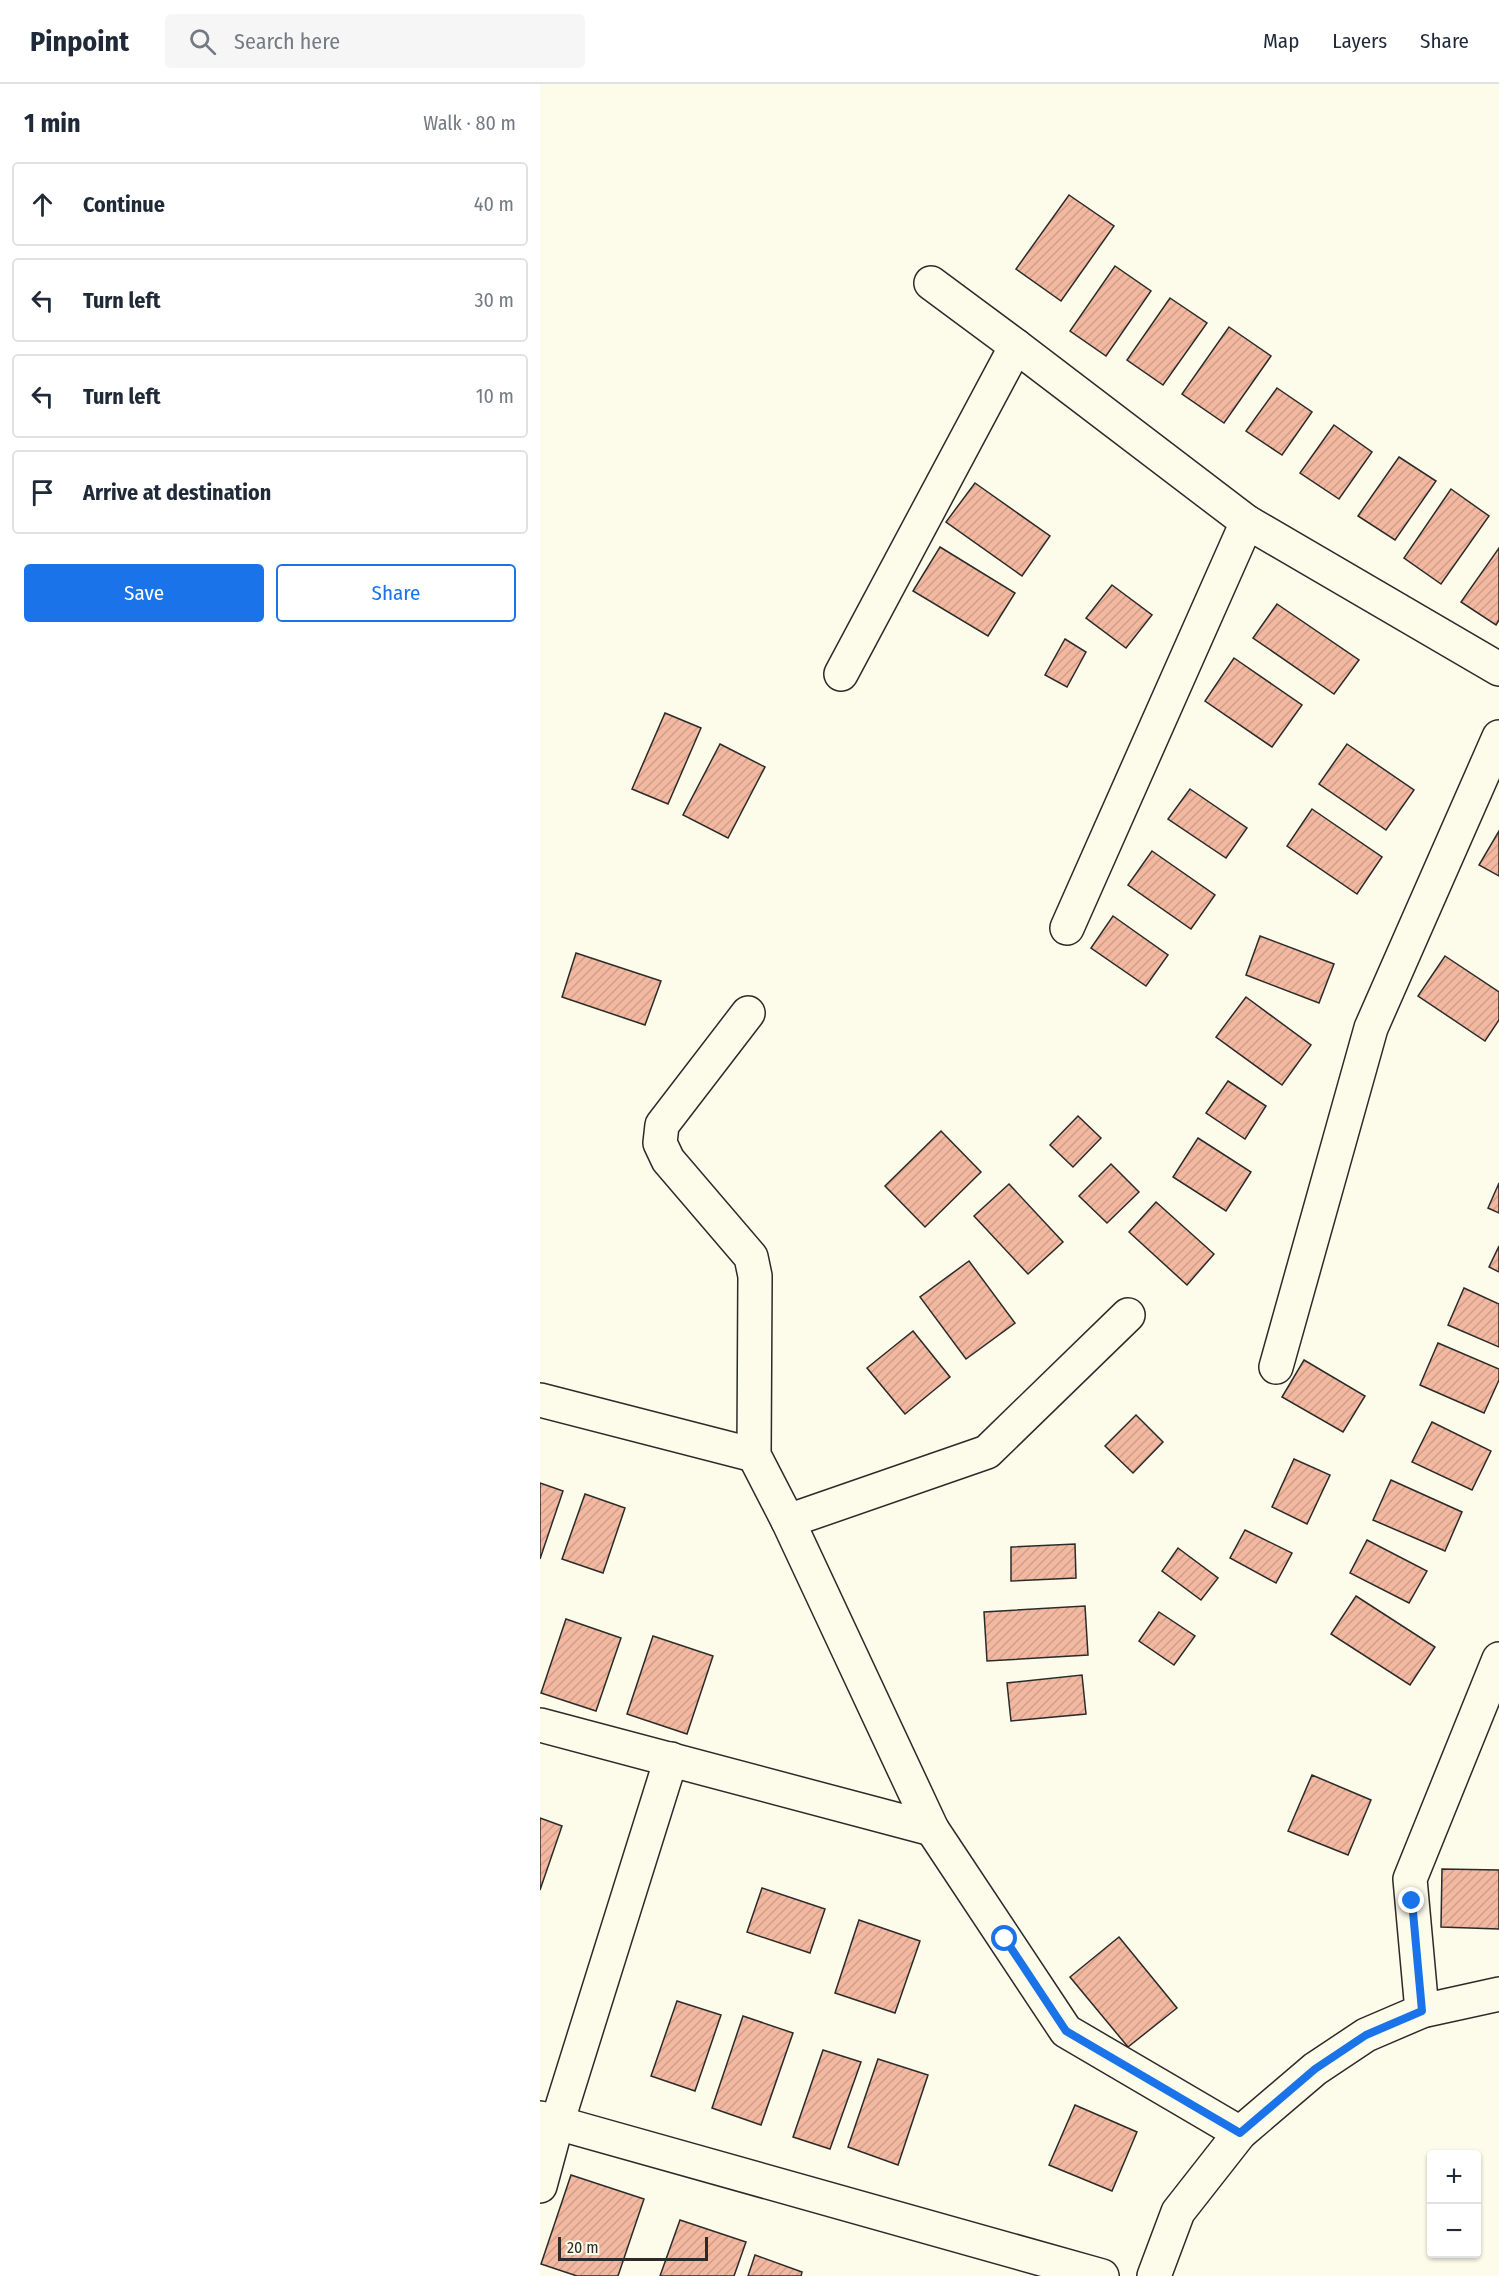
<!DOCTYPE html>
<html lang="en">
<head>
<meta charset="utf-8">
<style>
	:root { --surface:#fff; --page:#f6f6f7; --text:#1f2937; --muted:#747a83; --line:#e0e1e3; --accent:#1a73e8 }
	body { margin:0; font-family:"Fira Sans Condensed",sans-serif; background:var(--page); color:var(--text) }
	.controls { position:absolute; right:18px; bottom:18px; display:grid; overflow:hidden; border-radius:6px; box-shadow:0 2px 4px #0004 }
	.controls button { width:54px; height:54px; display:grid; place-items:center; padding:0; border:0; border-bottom:2px solid var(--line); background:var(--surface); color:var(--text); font:30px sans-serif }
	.scale { position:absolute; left:18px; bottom:15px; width:150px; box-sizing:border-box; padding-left:6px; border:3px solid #2b2b2b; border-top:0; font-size:16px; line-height:21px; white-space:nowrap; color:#2b2b2b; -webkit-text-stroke:4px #fdfbea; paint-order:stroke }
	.stop { position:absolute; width:18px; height:18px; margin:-14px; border:4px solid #1a73e8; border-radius:50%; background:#fff }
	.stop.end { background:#1a73e8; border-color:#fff; box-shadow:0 2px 6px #0008 }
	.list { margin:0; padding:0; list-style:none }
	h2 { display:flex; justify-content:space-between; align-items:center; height:78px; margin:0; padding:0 24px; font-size:26px }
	h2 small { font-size:20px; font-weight:400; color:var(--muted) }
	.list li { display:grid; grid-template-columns:39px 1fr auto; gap:18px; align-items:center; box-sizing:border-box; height:84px; margin:0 12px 12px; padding:0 12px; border:2px solid var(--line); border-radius:6px }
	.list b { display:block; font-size:22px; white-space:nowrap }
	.list em { font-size:20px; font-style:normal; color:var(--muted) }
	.actions { display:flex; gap:12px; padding:18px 24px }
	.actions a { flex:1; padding:14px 0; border:2px solid var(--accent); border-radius:6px; text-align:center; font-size:21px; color:var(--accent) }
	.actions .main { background:var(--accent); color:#fff }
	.icon { flex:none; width:33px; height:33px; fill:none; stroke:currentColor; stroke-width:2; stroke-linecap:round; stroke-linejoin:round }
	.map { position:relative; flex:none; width:959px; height:2192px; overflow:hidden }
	header { display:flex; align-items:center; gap:36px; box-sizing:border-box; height:84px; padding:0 30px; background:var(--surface); border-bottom:2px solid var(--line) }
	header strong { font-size:28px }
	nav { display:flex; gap:33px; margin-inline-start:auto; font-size:21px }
	.search { width:420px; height:54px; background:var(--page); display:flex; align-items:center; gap:15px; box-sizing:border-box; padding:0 21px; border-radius:6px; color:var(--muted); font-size:22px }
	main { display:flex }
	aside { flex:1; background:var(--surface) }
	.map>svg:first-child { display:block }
	.building { fill:url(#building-hatch); stroke:#2b2b2b; stroke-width:1.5 }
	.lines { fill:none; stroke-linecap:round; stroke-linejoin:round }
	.minor-casing { stroke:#2b2b2b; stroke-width:36 }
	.tertiary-casing { stroke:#2b2b2b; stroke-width:36 }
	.minor { stroke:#fdfbea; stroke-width:33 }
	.tertiary { stroke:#fdfbea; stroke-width:33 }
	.route { stroke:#1a73e8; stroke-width:8 }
</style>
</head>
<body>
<header>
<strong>Pinpoint</strong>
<div class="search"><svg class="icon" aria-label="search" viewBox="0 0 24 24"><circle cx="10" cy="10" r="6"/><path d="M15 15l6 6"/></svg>Search here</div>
<nav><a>Map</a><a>Layers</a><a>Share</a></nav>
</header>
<main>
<aside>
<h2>1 min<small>Walk · 80 m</small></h2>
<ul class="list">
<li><svg class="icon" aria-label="ahead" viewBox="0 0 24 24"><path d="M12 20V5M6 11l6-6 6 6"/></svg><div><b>Continue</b></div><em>40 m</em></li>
<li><svg class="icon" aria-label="left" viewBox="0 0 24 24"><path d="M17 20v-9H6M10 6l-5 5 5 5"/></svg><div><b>Turn left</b></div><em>30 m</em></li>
<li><svg class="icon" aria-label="left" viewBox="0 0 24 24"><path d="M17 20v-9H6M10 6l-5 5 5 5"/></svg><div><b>Turn left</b></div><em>10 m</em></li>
<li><svg class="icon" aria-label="arrive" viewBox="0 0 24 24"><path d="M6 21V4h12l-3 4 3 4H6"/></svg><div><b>Arrive at destination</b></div></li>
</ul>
<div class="actions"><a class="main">Save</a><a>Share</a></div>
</aside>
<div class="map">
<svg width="959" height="2192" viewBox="0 0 959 2192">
	<defs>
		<pattern id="building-hatch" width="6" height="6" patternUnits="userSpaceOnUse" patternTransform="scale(1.5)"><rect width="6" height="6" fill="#f2b8a0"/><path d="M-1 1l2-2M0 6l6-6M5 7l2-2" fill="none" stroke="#d09e8a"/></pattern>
	</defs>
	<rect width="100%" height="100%" fill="#fdfbea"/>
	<!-- building -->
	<g class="building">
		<path d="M529,111L574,142L521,217L476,185Z"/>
		<path d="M575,182L611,207L566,272L530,247Z"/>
		<path d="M630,214L667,239L623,301L587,276Z"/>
		<path d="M689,243L731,272L684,339L642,310Z"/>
		<path d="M737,304L772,328L742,371L706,347Z"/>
		<path d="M794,341L832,368L799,415L760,389Z"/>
		<path d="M859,373L896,397L855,456L818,432Z"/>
		<path d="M435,399L510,452L482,492L406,438Z"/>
		<path d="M911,405L949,432L901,500L864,474Z"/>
		<path d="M400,463L475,509L448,552L373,507Z"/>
		<path d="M959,464V536L956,541L921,518Z"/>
		<path d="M572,501L612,531L586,564L546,534Z"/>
		<path d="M737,520L819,576L794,610L713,554Z"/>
		<path d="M525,555L546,568L527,603L505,591Z"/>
		<path d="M694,574L762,621L732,663L665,617Z"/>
		<path d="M125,629L161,644L128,720L92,705Z"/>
		<path d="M180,660L225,683L188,754L143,731Z"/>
		<path d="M807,660L874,706L846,746L779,700Z"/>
		<path d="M650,705L707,744L686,774L628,735Z"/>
		<path d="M772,725L842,773L817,810L747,762Z"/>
		<path d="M959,747V792L939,781Z"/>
		<path d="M612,767L675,811L651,845L588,801Z"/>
		<path d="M573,832L628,871L606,902L551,864Z"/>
		<path d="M720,852L794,880L779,919L706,891Z"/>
		<path d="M36,869L121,897L105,941L22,913Z"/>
		<path d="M905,872L959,908V936L945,957L878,912Z"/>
		<path d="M706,913L771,961L742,1001L676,953Z"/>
		<path d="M688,997L726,1022L705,1055L666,1029Z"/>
		<path d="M538,1032L561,1054L533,1083L510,1061Z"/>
		<path d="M401,1047L441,1088L385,1143L345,1102Z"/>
		<path d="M658,1054L711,1088L686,1127L633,1093Z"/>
		<path d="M571,1080L599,1108L567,1139L539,1112Z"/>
		<path d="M959,1099V1129L948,1124Z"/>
		<path d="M469,1100L523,1158L488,1190L434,1132Z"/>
		<path d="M616,1118L674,1170L647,1201L589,1148Z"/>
		<path d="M959,1162V1188L949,1183Z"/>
		<path d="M429,1177L475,1239L426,1275L380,1213Z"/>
		<path d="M924,1204L959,1220V1263L908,1241Z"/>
		<path d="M373,1247L410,1293L365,1330L327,1284Z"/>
		<path d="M898,1259L959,1285V1296L944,1329L880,1301Z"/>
		<path d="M764,1276L825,1312L803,1348L742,1313Z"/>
		<path d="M596,1331L623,1358L593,1389L565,1362Z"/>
		<path d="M892,1338L951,1367L932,1406L872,1378Z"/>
		<path d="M754,1375L790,1391L767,1440L732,1423Z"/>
		<path d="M851,1396L922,1428L905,1467L833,1436Z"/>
		<path d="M0,1399L23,1407L0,1475Z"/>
		<path d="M45,1410L85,1424L63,1489L22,1475Z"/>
		<path d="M705,1446L752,1469L736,1499L690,1474Z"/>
		<path d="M827,1456L887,1487L869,1519L810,1489Z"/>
		<path d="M535,1460L536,1494L471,1497V1463Z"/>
		<path d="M638,1464L678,1494L661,1516L622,1487Z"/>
		<path d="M816,1512L895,1563L870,1601L791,1550Z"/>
		<path d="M545,1522L548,1571L447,1577L444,1528Z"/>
		<path d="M619,1528L655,1552L634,1581L599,1557Z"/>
		<path d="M26,1535L81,1554L56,1627L1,1609Z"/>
		<path d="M113,1552L173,1572L147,1650L87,1630Z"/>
		<path d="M542,1591L546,1630L471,1637L467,1599Z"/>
		<path d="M772,1691L831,1716L808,1771L748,1747Z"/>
		<path d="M0,1734L22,1742L0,1806Z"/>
		<path d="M902,1785L959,1786V1845L901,1843Z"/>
		<path d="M222,1804L285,1825L270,1869L207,1848Z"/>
		<path d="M319,1836L380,1857L355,1929L295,1909Z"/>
		<path d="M579,1853L637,1924L588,1963L530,1893Z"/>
		<path d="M137,1917L181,1931L155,2007L111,1992Z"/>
		<path d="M203,1932L253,1949L221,2041L172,2024Z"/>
		<path d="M283,1966L321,1978L290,2065L253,2053Z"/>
		<path d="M338,1975L388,1991L358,2081L308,2063Z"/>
		<path d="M535,2021L597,2048L572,2107L509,2081Z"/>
		<path d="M31,2091L104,2115L78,2192H37L1,2180Z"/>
		<path d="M140,2136L206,2158L194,2192H120Z"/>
		<path d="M215,2171L262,2188L261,2192H208Z"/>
	</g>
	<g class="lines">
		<defs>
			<g id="minor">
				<path d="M391,199L476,262L707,438L959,585"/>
				<path d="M301,590L476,262"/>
				<path d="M527,844L707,438"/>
				<path d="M208,929L122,1041L120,1059L128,1076L211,1173L215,1192L214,1371L248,1437L392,1745L526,1947L700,2049"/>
				<path d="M736,1283L831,944L959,653"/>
				<path d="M0,1316L214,1371"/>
				<path d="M248,1437L447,1368L588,1231"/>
				<path d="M0,1641L392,1745"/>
				<path d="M882,1927L870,1795L959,1575"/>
				<path d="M0,2034L562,2192"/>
				<path d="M0,2102L17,2039L131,1675"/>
			</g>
			<path id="tertiary" d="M614,2192L638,2128L700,2049L775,1985L826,1951L882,1927L959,1910"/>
		</defs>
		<!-- minor casing -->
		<use href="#minor" class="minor-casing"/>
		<!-- tertiary casing -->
		<use href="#tertiary" class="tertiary-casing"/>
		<!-- minor -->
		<use href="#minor" class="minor"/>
		<!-- tertiary -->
		<use href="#tertiary" class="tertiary"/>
	</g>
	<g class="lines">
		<!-- route -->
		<path class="route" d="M465,1855L526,1947L700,2049L775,1985L826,1951L882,1927L872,1817"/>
	</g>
</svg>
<div class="controls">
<button>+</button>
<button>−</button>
</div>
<div class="scale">20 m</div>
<div class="stop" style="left:465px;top:1855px"></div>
<div class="stop end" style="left:872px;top:1817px"></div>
</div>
</main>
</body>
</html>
